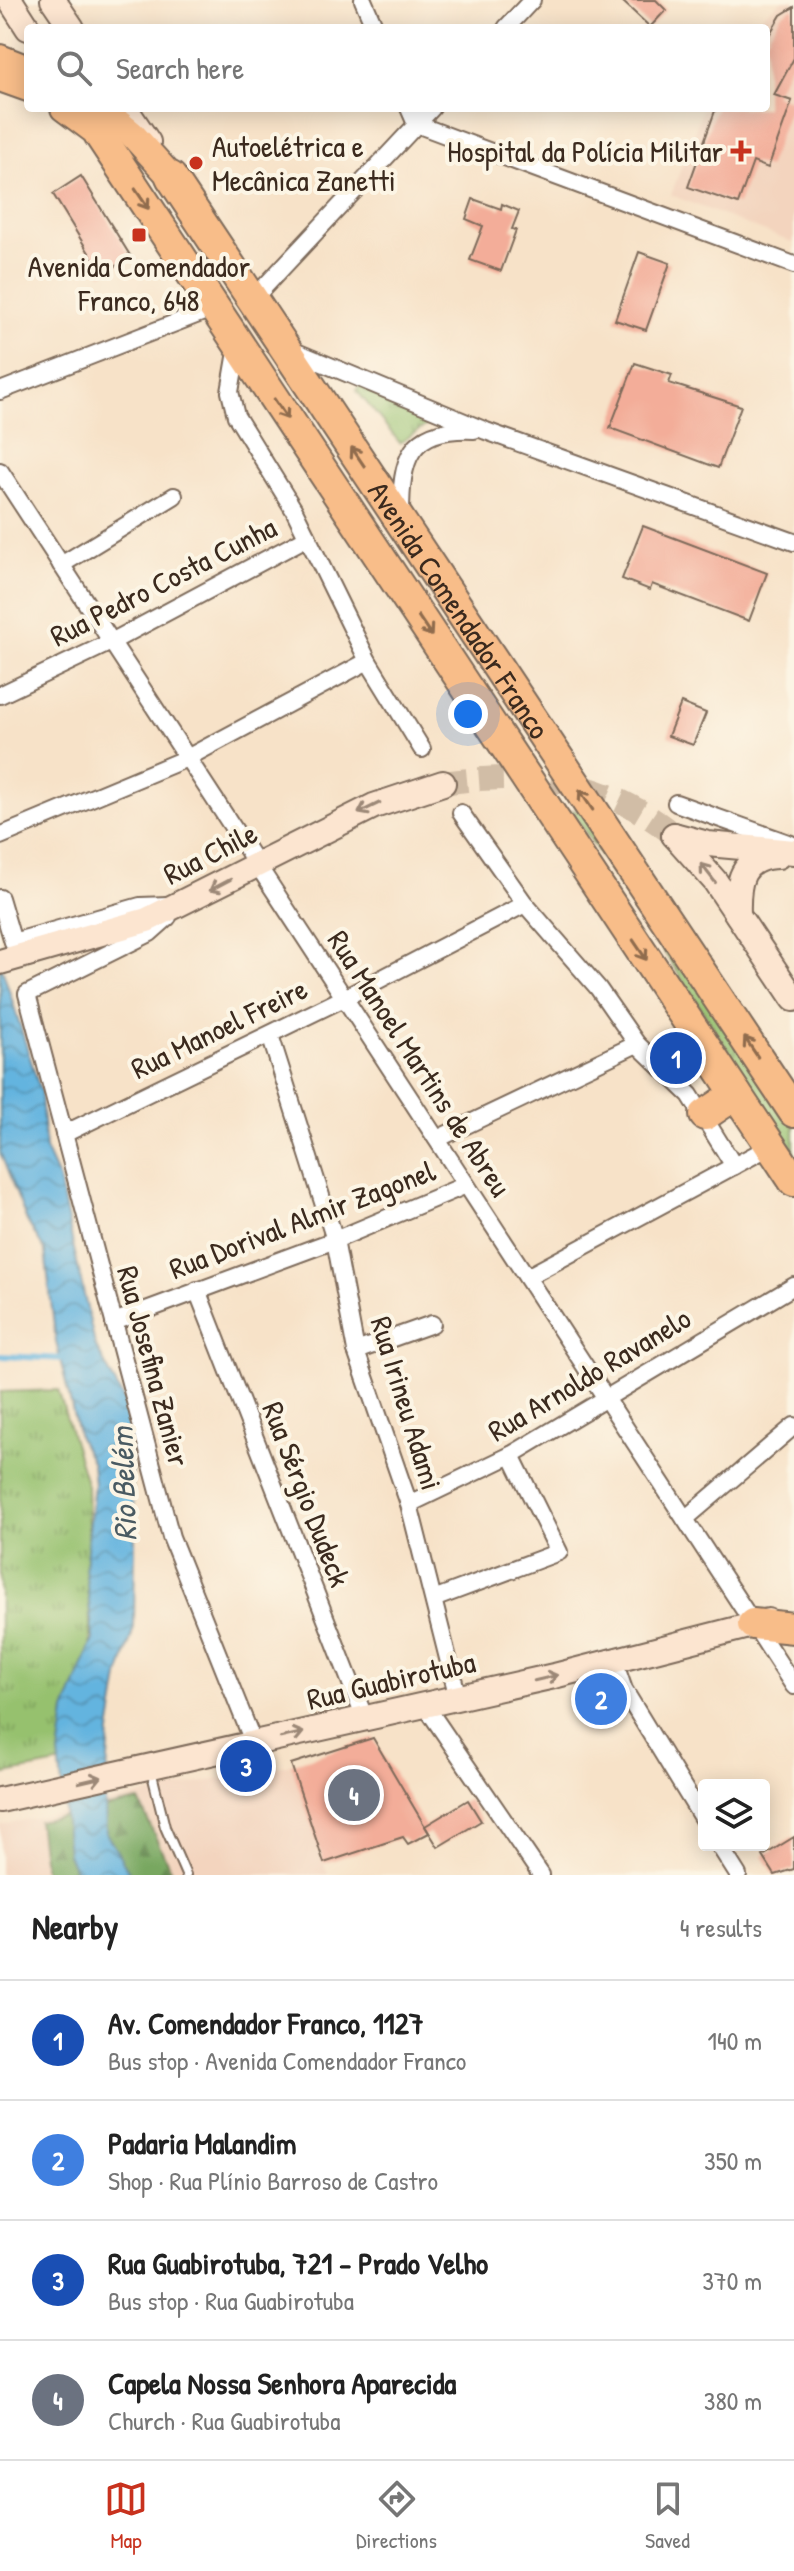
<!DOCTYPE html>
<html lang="en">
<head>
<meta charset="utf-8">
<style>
	:root { --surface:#fff; --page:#f2f2f2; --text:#222; --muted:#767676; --line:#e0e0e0; --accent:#c8321e }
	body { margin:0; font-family:"Patrick Hand",sans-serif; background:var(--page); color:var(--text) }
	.controls { position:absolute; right:24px; bottom:24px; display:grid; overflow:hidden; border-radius:8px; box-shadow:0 4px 20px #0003 }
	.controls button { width:72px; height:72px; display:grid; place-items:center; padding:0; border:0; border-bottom:2px solid var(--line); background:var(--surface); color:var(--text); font:40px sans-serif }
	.you { position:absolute; left:468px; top:714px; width:28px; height:28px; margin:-20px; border:6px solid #fff; border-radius:50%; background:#1a73e8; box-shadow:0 0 0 12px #1a73e833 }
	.badge { display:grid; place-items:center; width:52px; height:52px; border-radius:50%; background:var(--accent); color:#fff; font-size:26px; font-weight:700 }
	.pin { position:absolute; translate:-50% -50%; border:4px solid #fff; box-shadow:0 2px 8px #0006 }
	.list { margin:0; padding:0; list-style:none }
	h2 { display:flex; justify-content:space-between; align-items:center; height:104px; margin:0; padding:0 32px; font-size:34px }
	h2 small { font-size:26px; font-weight:400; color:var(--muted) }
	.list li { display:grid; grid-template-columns:52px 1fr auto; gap:24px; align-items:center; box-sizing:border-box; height:120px; padding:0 32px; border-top:2px solid var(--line) }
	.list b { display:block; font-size:30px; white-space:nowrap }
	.list p { margin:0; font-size:26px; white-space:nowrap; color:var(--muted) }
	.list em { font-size:26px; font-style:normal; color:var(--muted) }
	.icon { flex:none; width:44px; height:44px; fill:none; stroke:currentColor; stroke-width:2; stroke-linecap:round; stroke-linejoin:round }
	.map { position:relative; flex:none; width:794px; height:1875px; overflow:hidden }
	.search { position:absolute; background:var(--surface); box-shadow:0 4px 20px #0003; left:24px; right:24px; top:24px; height:88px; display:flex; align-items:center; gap:20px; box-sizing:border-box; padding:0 28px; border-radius:8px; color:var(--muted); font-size:30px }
	.sheet { height:584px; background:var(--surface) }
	nav { display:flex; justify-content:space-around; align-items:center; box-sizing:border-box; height:112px; border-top:2px solid var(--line); background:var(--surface); font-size:22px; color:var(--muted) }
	nav a { display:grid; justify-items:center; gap:4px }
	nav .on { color:var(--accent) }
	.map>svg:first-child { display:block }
	.built { fill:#f3d4be }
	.grass { fill:url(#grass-tufts); stroke:#687646; stroke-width:2 }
	.forest { fill:url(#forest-firs); stroke:#5a6840; stroke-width:2 }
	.water { fill:url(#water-waves); stroke:#506f7e; stroke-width:2 }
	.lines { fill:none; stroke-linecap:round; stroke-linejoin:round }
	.stream { stroke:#64b4df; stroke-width:6 }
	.building { fill:#f3ad99 }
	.secondary-tunnel { stroke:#d1bda6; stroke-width:24; stroke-dasharray:24 12; stroke-linecap:butt }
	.lane-casing { stroke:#7d6a5a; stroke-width:12 }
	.street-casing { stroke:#7d6a5a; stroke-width:20 }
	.secondary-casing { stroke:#7d6a5a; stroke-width:28 }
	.primary-casing { stroke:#7d6a5a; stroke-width:30 }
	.highway-casing { stroke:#7d6a5a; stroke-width:34 }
	.lane { stroke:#fff; stroke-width:8 }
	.street { stroke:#fff; stroke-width:16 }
	.secondary { stroke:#fce5d0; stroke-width:24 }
	.primary { stroke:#f8bd89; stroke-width:26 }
	.highway { stroke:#f8bd89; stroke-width:30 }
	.oneway { stroke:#906c4e }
	.oneway2 { stroke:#9c8877 }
	.poi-dot { fill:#c8321e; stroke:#fcf5e5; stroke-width:3 }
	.labels { text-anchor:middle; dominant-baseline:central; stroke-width:8; stroke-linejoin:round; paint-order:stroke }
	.poi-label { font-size:30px; fill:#3b2a1e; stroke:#fcf5e5; text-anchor:start }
	.street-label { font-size:30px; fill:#3b2a1e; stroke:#fcf5e5 }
	.water-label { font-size:32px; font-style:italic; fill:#495a62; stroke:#fcf5e5 }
</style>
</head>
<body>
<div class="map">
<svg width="794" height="1875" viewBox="0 0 794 1875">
	<defs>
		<pattern id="grass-tufts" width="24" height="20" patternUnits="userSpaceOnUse" patternTransform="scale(2)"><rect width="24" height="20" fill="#96c16e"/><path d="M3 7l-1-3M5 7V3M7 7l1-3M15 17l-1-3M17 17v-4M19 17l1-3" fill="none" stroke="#7c9d5a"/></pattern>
		<pattern id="forest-firs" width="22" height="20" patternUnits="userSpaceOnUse" patternTransform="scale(2)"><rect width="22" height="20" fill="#78a761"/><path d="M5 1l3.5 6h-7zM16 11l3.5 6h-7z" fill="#64884f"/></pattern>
		<pattern id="water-waves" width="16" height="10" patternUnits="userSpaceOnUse" patternTransform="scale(2)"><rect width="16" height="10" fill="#64b4df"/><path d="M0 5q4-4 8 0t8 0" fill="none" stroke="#5493b4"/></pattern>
	</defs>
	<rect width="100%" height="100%" fill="#fcf5e5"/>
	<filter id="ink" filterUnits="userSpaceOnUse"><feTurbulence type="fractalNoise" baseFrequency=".0125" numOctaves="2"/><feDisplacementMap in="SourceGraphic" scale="16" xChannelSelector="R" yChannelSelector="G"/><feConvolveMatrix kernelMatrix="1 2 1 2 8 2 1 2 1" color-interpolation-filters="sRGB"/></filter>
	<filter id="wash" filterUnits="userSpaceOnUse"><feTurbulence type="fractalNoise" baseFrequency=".006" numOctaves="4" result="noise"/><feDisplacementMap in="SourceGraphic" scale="32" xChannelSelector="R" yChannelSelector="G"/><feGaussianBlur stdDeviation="1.8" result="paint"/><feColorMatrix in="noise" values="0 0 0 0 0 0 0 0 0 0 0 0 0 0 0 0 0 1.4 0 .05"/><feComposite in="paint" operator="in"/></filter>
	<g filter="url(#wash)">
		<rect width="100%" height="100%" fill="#f7e2c8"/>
		<!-- built -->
		<g class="built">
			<path d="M783,0H794V243L671,195L703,108H766V28H745Z"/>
			<path d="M291,1764L328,1875H0V1825Z"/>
		</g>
		<!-- grass -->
		<g class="grass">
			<path d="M359,385L440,416L400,443L357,391Z"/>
			<path d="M571,810L590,811L794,1121V1151Z"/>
			<path d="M58,1390L87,1486L91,1671L79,1760L0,1775V1392Z"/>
		</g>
		<!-- forest -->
		<path class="forest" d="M139,1801L173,1875H45L38,1821Z"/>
		<!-- water -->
		<path class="water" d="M0,961L41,1093L45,1149L59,1180L95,1345L129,1410L135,1542L134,1627L119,1677L110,1732L105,1800L106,1833L131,1875H77L68,1854L59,1754L65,1711L93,1639L85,1567L94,1484L92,1464L79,1438L56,1342L45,1251L27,1221L0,1152Z"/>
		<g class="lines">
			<!-- stream -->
			<path class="stream" d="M0,1356L68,1359"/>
		</g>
		<g id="blocks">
			<!-- building -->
			<g class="building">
				<path d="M621,0H656L666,10L650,27Z"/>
				<path d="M794,7V58L774,95L792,101L768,168L753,162L738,204L688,187L716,108H766V40L781,15Z"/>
				<path d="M81,176L131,257L102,274L53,194Z"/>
				<path d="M473,199L501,209L502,204L519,211L512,229L516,230L501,271L470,260L483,226L466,219Z"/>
				<path d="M639,252L670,263L646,330L615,320Z"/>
				<path d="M635,363L672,375L669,383L741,406L718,468L610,428Z"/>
				<path d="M643,526L767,573L749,621L652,584L650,590L622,579Z"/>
				<path d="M681,703L706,713L693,745L668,736Z"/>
				<path d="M606,1682L610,1684L623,1709L590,1719L581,1690Z"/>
				<path d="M373,1738L429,1833L408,1844L403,1837L324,1863L291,1764Z"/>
				<path d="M468,1800L481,1821L438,1847L425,1826Z"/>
				<path d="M794,1837V1869L775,1875L763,1856Z"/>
			</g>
		</g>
	</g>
	<g filter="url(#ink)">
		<use href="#blocks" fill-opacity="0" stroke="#7d6a5a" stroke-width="2"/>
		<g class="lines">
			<!-- secondary-tunnel -->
			<path class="secondary-tunnel" d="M443,783C532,771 601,777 674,835"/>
			<defs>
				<path id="lane" d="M151,1770L165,1827L186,1875"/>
				<g id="street">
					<path d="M363,0L375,28"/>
					<path d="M506,28L532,0"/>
					<path d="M409,108L416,124L794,265"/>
					<path d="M253,299L432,108"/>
					<path d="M238,346L230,392L236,416L294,510L368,661L422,749"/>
					<path d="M289,349L486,431L794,542"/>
					<path d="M0,391L214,308"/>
					<path d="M0,471L794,1686"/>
					<path d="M401,516C401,459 408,427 474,430"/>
					<path d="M61,565L174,496"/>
					<path d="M0,695L111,642L308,537"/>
					<path d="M676,803L791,844"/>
					<path d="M461,813L525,904L598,988L637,1044L690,1095L734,1166"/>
					<path d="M0,836L187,758L368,661"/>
					<path d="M0,898L13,942L140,906L169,905"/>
					<path d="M168,917L150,933L27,994L171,1537L254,1744"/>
					<path d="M270,1035L335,1240L356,1351L409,1504L458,1698"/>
					<path d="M64,1134L344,998L525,904"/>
					<path d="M437,1139L637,1044"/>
					<path d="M527,1277L771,1146"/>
					<path d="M197,1290L365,1719"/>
					<path d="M114,1322L335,1240L466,1185"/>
					<path d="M356,1351L432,1324"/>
					<path d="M409,1504L511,1455L794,1286"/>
					<path d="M685,1519L794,1426"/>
					<path d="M436,1598L559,1552L511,1455"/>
					<path d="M614,1661L624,1690L704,1821"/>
					<path d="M425,1705L541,1875"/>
					<path d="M719,1845L738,1875"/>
				</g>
				<g id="secondary">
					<path d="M10,0L28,28"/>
					<path d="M53,0L72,28"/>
					<path d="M125,108L148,142"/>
					<path d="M674,835L715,881L794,999"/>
					<path d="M674,835L708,844L794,852"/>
					<path d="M738,915C737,882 740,857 778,856"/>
					<path d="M0,962L147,920L374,806L443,783"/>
					<path d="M0,1800L554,1676L768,1621"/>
				</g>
				<g id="primary">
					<path d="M0,58L28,69"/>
					<path d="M0,78L28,88"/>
					<path d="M64,108L99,134"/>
					<path d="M100,108L131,133L171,177"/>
				</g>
				<g id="highway">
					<path d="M99,134L794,1181"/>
					<path id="s1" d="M171,177L794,1112"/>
					<path d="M705,1115L736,1094"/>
					<path d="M753,1624L794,1628"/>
				</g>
			</defs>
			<!-- lane casing -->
			<use href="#lane" class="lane-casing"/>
			<!-- street casing -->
			<use href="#street" class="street-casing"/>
			<!-- secondary casing -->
			<use href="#secondary" class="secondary-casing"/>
			<!-- primary casing -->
			<use href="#primary" class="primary-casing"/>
			<!-- highway casing -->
			<use href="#highway" class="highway-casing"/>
			<!-- lane -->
			<use href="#lane" class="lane"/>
			<!-- street -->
			<use href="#street" class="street"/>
			<!-- secondary -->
			<use href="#secondary" class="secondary"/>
			<!-- primary -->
			<use href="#primary" class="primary"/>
			<!-- highway -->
			<use href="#highway" class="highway"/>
		</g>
		<!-- one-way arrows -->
		<defs><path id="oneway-shaft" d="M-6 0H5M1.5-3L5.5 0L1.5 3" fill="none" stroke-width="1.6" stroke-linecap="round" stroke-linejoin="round" transform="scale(2)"/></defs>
		<g class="oneway">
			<use href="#oneway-shaft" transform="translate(142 199) rotate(56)"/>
			<use href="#oneway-shaft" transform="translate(281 409) rotate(56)"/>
			<use href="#oneway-shaft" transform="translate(358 457) rotate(-124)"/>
			<use href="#oneway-shaft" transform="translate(425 626) rotate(56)"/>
			<use href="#oneway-shaft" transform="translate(586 800) rotate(-124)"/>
			<use href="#oneway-shaft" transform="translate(640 950) rotate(56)"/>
			<use href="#oneway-shaft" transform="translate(751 1047) rotate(-124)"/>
		</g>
		<g class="oneway2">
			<use href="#oneway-shaft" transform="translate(369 808) rotate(154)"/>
			<use href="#oneway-shaft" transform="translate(708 873) rotate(-128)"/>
			<use href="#oneway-shaft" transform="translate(220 885) rotate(152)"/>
			<use href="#oneway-shaft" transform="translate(546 1678) rotate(-13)"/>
			<use href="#oneway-shaft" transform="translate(292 1735) rotate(-13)"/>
			<use href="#oneway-shaft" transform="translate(90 1780) rotate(-13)"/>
		</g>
	</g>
	<!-- markers -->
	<g class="poi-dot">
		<path d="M737 139h8v8h8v8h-8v8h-8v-8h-8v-8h8z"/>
		<circle cx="196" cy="163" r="8"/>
		<rect x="131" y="227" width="16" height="16" rx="4"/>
	</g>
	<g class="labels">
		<!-- poi labels -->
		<g class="poi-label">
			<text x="212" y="146">Autoelétrica e<tspan x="212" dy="34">Mecânica Zanetti</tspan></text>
			<text x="723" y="151" text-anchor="end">Hospital da Polícia Militar</text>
			<text x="139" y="266" text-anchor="middle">Avenida Comendador<tspan x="139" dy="34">Franco, 648</tspan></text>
		</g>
		<!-- street labels -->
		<g class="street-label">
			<text transform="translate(163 581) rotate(-27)">Rua Pedro Costa Cunha</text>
			<text stroke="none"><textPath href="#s1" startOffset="520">Avenida Comendador Franco</textPath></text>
			<text transform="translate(210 853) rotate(-27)">Rua Chile</text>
			<text transform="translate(219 1028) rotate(-26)">Rua Manoel Freire</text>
			<text transform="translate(420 1063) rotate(57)">Rua Manoel Martins de Abreu</text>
			<text transform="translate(302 1219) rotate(-21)">Rua Dorival Almir Zagonel</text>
			<text transform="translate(154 1366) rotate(75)">Rua Josefina Zanier</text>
			<text transform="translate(589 1374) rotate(-31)">Rua Arnoldo Ravanelo</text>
			<text transform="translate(407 1403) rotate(73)">Rua Irineu Adami</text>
			<text transform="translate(307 1494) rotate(69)">Rua Sérgio Dudeck</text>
			<text transform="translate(391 1680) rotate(-13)">Rua Guabirotuba</text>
		</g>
		<!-- water labels -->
		<g class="water-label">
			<text transform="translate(123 1484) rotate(-92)">Rio Belém</text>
		</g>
	</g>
</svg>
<div class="controls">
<button><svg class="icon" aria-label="layers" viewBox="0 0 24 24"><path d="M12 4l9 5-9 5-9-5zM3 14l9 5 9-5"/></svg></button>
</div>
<div class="you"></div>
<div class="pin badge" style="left:676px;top:1058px;background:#1a4fb4">1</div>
<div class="pin badge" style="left:601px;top:1699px;background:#3f7fe0">2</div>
<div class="pin badge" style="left:246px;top:1766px;background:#1a4fb4">3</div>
<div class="pin badge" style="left:354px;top:1795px;background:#6b7280">4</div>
<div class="search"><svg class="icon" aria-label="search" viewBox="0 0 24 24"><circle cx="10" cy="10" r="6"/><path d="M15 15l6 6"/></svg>Search here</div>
</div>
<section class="sheet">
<h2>Nearby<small>4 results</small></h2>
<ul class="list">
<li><span class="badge" style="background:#1a4fb4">1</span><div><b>Av. Comendador Franco, 1127</b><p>Bus stop · Avenida Comendador Franco</p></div><em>140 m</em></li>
<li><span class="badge" style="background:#3f7fe0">2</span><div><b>Padaria Malandim</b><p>Shop · Rua Plínio Barroso de Castro</p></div><em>350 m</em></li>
<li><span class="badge" style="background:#1a4fb4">3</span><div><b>Rua Guabirotuba, 721 - Prado Velho</b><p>Bus stop · Rua Guabirotuba</p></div><em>370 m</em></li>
<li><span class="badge" style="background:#6b7280">4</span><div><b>Capela Nossa Senhora Aparecida</b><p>Church · Rua Guabirotuba</p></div><em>380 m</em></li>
</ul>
</section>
<nav>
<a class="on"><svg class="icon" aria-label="map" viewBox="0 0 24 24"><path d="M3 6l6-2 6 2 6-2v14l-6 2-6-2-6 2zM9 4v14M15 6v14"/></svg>Map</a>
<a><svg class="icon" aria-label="directions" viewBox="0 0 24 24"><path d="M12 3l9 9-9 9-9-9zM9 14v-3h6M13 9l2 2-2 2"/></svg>Directions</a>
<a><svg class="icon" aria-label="saved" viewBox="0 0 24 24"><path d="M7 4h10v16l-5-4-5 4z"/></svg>Saved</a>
</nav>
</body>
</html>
